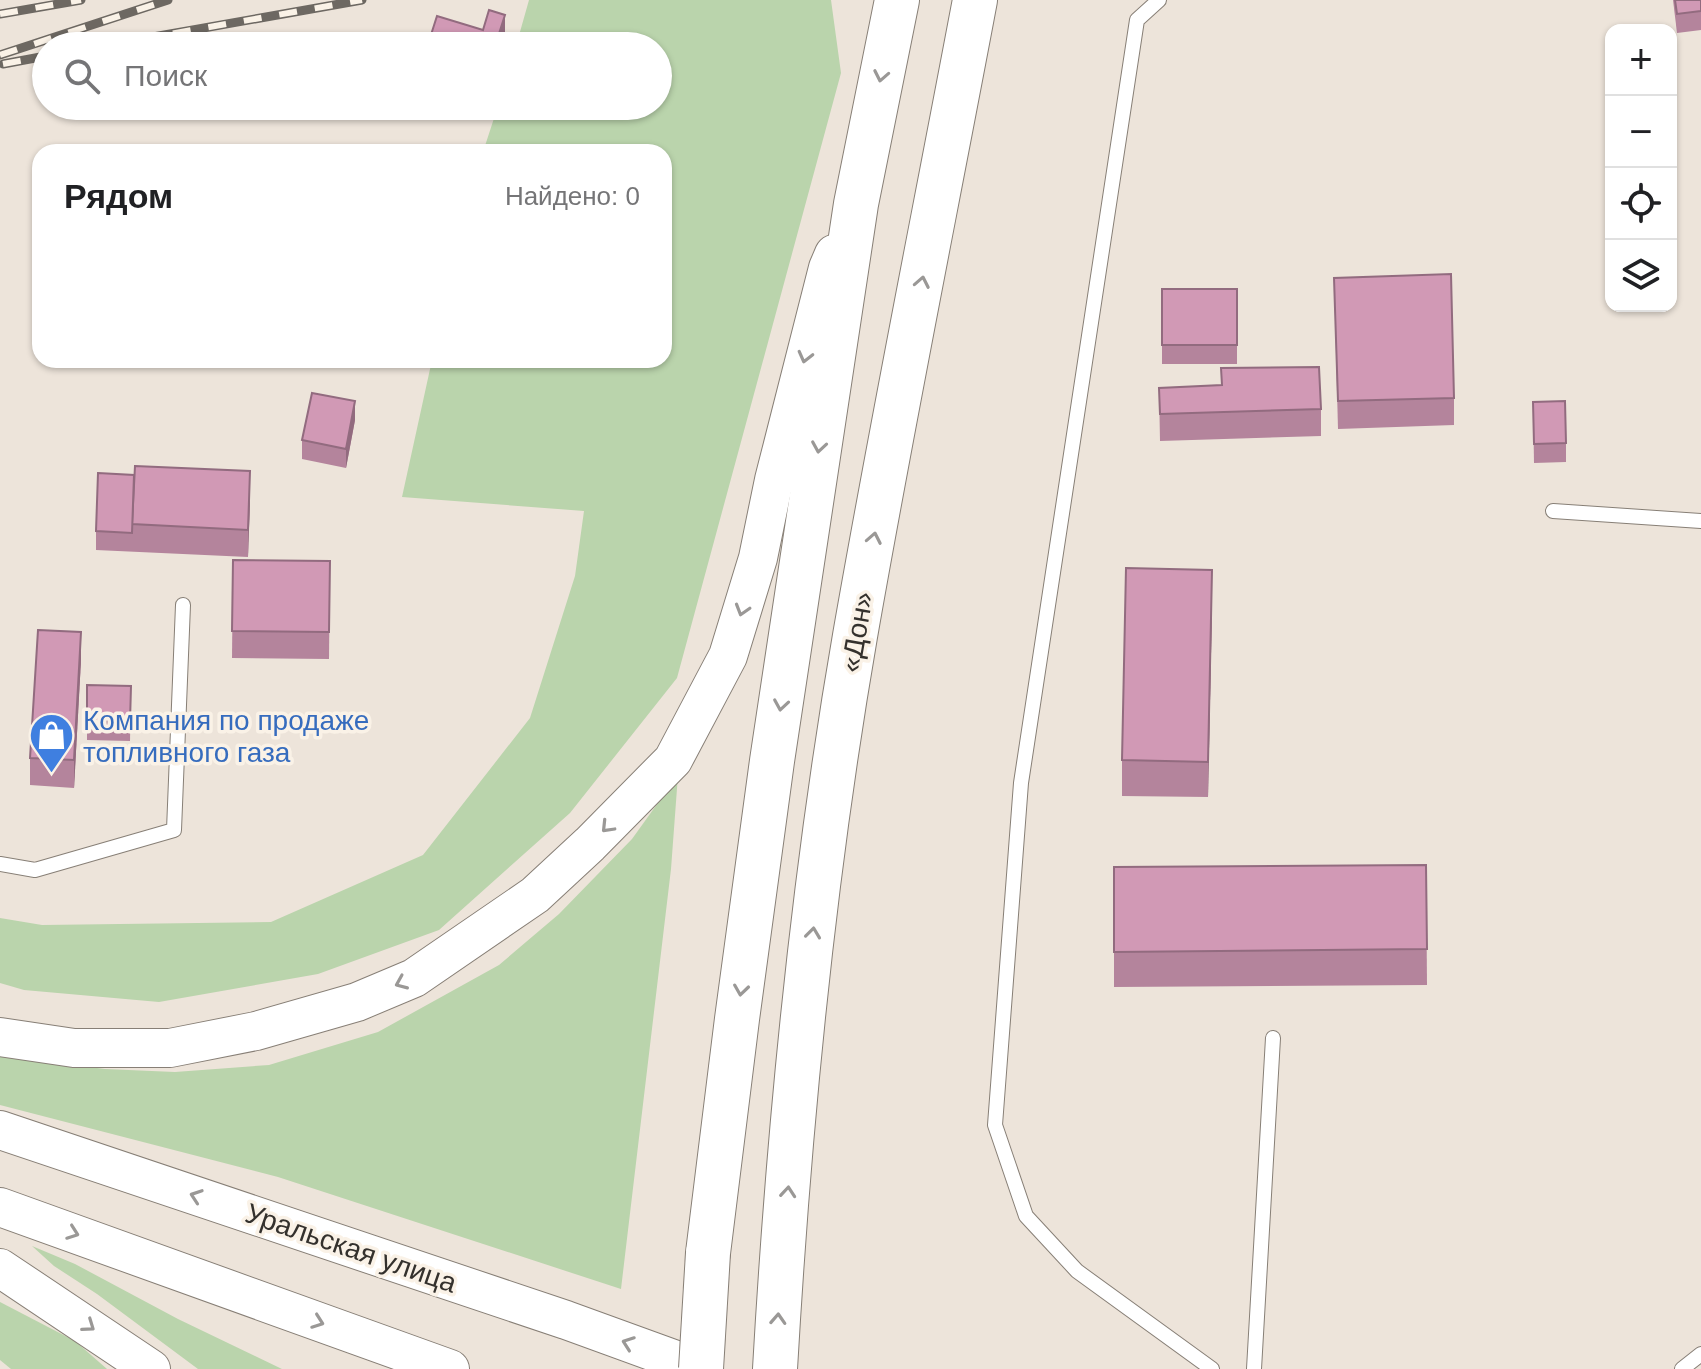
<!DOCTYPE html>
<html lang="ru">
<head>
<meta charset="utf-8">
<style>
	:root { --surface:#fff; --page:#f2f2f2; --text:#202124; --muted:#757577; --line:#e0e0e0 }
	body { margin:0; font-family:Arial,sans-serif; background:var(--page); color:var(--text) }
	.controls { position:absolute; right:24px; top:24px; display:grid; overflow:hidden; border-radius:16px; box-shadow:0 2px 6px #0004 }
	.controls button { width:72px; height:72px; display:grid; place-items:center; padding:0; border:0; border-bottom:2px solid var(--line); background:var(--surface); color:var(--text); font:40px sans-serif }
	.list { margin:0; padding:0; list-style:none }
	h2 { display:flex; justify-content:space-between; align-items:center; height:104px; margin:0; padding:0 32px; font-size:34px }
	h2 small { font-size:26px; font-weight:400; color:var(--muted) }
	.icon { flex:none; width:44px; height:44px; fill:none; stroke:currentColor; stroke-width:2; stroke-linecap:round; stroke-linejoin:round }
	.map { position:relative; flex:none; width:1701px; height:1369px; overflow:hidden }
	.search { position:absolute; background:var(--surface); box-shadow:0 2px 6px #0004; left:32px; top:32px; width:640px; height:88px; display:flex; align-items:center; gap:20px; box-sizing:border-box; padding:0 28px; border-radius:44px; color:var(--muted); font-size:30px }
	.panel { position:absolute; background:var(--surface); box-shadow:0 2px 6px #0004; left:32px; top:144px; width:640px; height:224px; border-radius:24px }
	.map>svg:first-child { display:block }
	.green { fill:#bad4ac }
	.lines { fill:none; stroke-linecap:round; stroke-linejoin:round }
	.service-casing { stroke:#877f76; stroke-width:16 }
	.secondary-casing { stroke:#877f76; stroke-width:40 }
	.trunk-casing { stroke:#877f76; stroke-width:46 }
	.service { stroke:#fff; stroke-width:14 }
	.secondary { stroke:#fff; stroke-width:38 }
	.trunk { stroke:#fff; stroke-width:44 }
	.rail-casing { stroke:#6d6862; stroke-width:9 }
	.rail { stroke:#faf2e7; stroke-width:6; stroke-dasharray:18; stroke-linecap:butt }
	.trunk-bridge-casing { stroke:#877f76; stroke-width:46; stroke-linecap:butt }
	.trunk-bridge { stroke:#fff; stroke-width:44 }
	.wall { fill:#b4849c }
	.shaded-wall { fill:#926b7f }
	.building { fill:#d199b5; stroke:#926b7f; stroke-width:2 }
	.oneway { stroke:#9a9896 }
	.labels { text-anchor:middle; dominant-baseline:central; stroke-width:7; stroke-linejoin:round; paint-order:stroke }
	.street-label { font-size:28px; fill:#34312d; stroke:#faf2e7 }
	.shop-label { font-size:28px; fill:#366cbe; stroke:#faf2e7; text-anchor:start }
</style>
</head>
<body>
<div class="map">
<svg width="1701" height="1369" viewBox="0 0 1701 1369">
	<rect width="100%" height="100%" fill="#ede4da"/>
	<!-- green -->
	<g class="green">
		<path d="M529,0H831L841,73L677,678L570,813L439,930L318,974L159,1002L24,990L0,983V918L42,925L271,922L423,855L530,718L575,576L584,511L402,497L432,360H664V152H483L498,106H658V46H516Z"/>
		<path d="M678,775L671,869L621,1289L278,1177L0,1105V1050L50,1062L105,1069L175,1072L269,1065L378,1032L499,965L559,914L632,839Z"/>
		<path d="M32,1246L75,1264L178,1319L282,1369H198L97,1294L54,1266Z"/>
		<path d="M0,1302L75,1341L107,1369H11L0,1360Z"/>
	</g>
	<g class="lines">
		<defs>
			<g id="service">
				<path d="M1159,0L1137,20L1021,783L995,1125L1026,1216L1077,1271L1212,1369"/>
				<path d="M1553,511L1701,521"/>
				<path d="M0,864L35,870L174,830L183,605"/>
				<path d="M1254,1369L1273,1038"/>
				<path d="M1682,1369L1701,1354"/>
			</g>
			<g id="secondary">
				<path d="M0,1037L74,1048H170L256,1031L357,1002L414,978L535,895L590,844L673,760L728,656L758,558L774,480L828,268L834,254"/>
				<path d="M0,1130L566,1320L701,1369"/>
				<path d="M0,1207L450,1369"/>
				<path d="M0,1268L151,1369"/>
			</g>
			<g id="trunk">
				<path d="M708,1253L737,1019L772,761L856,204L897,0"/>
				<path d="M775,1369C789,1124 813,878 855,636C892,424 935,212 975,0"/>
			</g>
		</defs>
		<!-- service casing -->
		<use href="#service" class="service-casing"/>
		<!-- secondary casing -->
		<use href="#secondary" class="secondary-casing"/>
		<!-- trunk casing -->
		<use href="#trunk" class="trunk-casing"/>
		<!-- service -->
		<use href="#service" class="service"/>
		<!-- secondary -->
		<use href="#secondary" class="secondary"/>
		<!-- trunk -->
		<use href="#trunk" class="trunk"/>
		<defs>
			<g id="rail">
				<path d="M0,14L81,0"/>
				<path d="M102,46L362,0"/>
				<path d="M0,55L168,0"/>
				<path d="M3,64L46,56"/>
			</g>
		</defs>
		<!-- rail casing -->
		<use href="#rail" class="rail-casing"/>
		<!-- rail -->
		<use href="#rail" class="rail"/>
		<defs>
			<path id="trunk-bridge" d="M701,1369L708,1253"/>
		</defs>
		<!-- trunk-bridge casing -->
		<use href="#trunk-bridge" class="trunk-bridge-casing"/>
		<!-- trunk-bridge -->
		<use href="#trunk-bridge" class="trunk-bridge"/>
	</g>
	<!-- wall -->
	<g class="wall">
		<path d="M1673,0H1701V30L1677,33Z"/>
		<path d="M483,30L505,34L501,46H429V41Z"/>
		<path d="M457,106H482L477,119L457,113Z"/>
		<path d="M1334,278L1454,398V425L1338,429Z"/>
		<rect x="1162" y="289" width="75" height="75"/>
		<path d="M1221,368L1321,409V436L1160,441L1159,388L1221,385Z"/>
		<path d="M1533,402L1566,443V462L1534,463Z"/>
		<path d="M355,420L346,468L302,459V440Z"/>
		<path d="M250,498L248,557L96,550V531Z"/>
		<path d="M233,560L330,561L329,659L232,658Z"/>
		<path d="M1212,606L1208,797L1122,796V760Z"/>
		<path d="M81,660L74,788L30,785V758Z"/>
		<path d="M87,685L131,686L130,741L87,740Z"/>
		<path d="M1426,865L1427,985L1114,987V867Z"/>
	</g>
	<!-- shaded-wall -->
	<g class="shaded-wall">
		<path d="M505,15V34L501,46H495Z"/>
		<path d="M477,106H482L477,119Z"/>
		<path d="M355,401V420L346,468V449Z"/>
		<path d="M250,471V498L248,557V530Z"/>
		<path d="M1212,570V606L1208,797V762Z"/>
		<path d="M81,632V660L74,788V760Z"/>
	</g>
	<!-- building -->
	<g class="building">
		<path d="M1675,0H1701V11L1677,14Z"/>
		<path d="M489,10L505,15L495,46H446L429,41L437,16L483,30Z"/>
		<path d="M1451,274L1454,398L1338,401L1334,278Z"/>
		<rect x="1162" y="289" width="75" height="56"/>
		<path d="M1319,367L1321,409L1160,414L1159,388L1222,385L1221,368Z"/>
		<path d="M312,393L355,401L346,449L302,440Z"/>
		<path d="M1565,401L1566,443L1534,444L1533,402Z"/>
		<path d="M135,466L250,471L248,530L132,524Z"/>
		<path d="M98,473L134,475L132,533L96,531Z"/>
		<path d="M233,560L330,561L329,632L232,631Z"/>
		<path d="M1126,568L1212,570L1208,762L1122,760Z"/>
		<path d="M38,630L81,632L74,760L30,758Z"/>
		<path d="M87,685L131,686L130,722L87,721Z"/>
		<path d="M1426,865L1427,949L1114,952V867Z"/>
	</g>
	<!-- one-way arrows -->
	<defs><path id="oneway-chevron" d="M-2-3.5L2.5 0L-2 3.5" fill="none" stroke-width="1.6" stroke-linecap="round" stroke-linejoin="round" transform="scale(2)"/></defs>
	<g class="oneway">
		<use href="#oneway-chevron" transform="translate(881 76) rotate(101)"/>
		<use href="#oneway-chevron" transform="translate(922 282) rotate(-79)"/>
		<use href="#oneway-chevron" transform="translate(805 357) rotate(104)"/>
		<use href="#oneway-chevron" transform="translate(819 447) rotate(99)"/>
		<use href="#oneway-chevron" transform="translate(874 538) rotate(-79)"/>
		<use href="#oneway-chevron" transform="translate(742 610) rotate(107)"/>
		<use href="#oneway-chevron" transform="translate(781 705) rotate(99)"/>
		<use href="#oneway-chevron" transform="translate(607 827) rotate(134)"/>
		<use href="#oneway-chevron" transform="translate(813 933) rotate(-83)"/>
		<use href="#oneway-chevron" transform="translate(401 983) rotate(157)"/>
		<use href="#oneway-chevron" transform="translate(741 990) rotate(98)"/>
		<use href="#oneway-chevron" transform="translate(788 1192) rotate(-85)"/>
		<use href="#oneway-chevron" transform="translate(196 1196) rotate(-161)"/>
		<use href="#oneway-chevron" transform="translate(73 1233) rotate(20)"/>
		<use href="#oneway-chevron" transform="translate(778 1319) rotate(-87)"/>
		<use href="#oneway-chevron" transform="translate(318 1322) rotate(20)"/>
		<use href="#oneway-chevron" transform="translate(89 1326) rotate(35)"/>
		<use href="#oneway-chevron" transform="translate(628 1343) rotate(-160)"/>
	</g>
	<!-- icons -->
	<defs>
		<symbol id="shop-pin" viewBox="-11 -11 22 30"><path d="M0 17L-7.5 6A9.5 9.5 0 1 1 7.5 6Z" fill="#3f7fe0" stroke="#faf2e7"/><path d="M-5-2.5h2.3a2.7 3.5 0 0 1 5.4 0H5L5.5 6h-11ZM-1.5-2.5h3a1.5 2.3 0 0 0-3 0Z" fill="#fff"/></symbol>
	</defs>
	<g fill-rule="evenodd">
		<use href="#shop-pin" x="26" y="710" width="51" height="69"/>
	</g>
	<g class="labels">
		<!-- street labels -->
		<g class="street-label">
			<text transform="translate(857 632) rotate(-80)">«Дон»</text>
			<text transform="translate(351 1248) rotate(19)">Уральская улица</text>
		</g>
		<!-- shop labels -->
		<g class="shop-label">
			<text x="83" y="720">Компания по продаже<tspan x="83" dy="32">топливного газа</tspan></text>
		</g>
	</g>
</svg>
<div class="controls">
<button>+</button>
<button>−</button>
<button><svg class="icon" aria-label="locate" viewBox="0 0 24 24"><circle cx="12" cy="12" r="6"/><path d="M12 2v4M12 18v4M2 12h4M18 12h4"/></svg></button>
<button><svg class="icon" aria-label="layers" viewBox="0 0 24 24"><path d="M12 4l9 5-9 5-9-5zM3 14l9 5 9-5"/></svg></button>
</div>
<div class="search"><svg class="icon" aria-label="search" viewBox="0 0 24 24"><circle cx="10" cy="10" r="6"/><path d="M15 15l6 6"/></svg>Поиск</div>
<section class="panel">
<h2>Рядом<small>Найдено: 0</small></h2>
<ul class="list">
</ul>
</section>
</div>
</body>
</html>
